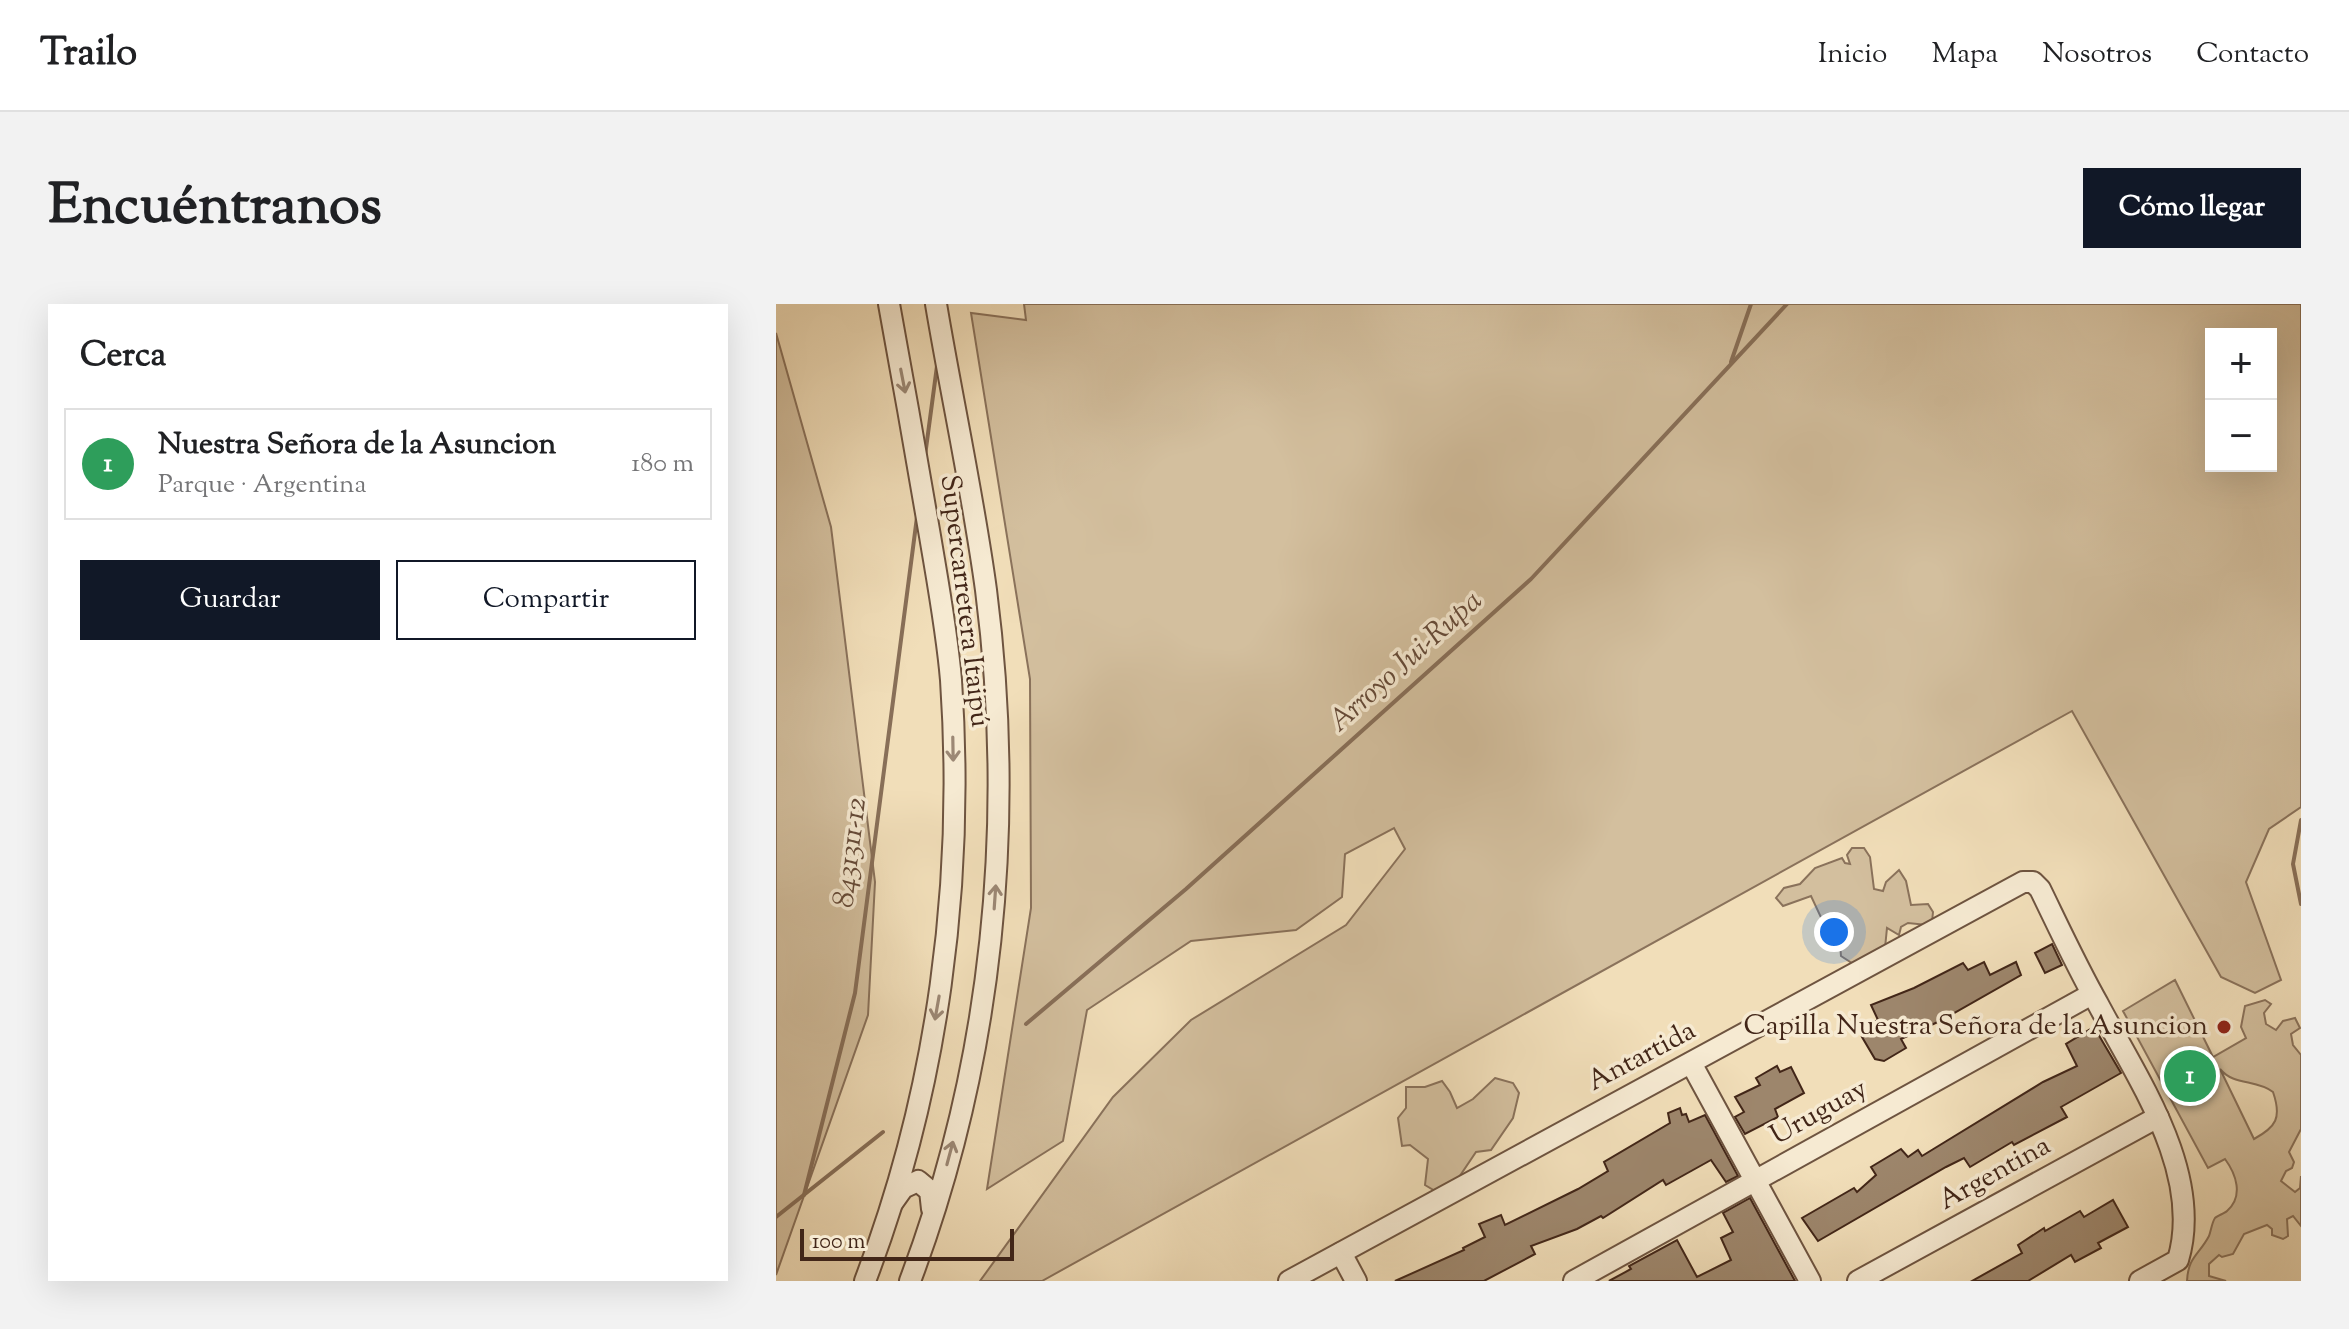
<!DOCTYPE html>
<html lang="es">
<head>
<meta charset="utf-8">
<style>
	:root { --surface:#fff; --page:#f2f2f2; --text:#202124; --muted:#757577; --line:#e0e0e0; --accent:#111827 }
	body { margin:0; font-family:"Sorts Mill Goudy",serif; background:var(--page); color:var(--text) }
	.controls { position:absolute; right:24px; top:24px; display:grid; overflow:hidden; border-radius:0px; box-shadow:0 8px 32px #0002 }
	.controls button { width:72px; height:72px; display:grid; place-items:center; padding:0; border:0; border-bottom:2px solid var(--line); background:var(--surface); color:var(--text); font:40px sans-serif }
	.scale { position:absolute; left:24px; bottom:20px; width:214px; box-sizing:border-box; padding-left:8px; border:4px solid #422618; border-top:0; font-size:22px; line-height:28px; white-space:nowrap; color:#422618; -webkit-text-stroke:6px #f6ead2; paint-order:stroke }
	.you { position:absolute; left:1058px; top:628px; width:28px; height:28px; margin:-20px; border:6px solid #fff; border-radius:50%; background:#1a73e8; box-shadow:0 0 0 12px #1a73e833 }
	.badge { display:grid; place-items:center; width:52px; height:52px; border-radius:50%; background:var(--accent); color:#fff; font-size:26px; font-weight:700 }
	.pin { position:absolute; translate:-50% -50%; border:4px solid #fff; box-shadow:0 2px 8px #0006 }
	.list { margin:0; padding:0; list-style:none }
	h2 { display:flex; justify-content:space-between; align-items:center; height:104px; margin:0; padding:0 32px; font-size:34px }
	h2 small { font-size:26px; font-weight:400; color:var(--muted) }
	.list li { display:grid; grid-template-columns:52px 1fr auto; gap:24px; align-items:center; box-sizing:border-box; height:112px; margin:0 16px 16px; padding:0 16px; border:2px solid var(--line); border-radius:0px }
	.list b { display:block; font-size:30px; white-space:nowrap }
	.list p { margin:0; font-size:26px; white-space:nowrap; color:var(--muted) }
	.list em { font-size:26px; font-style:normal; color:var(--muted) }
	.actions { display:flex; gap:16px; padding:24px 32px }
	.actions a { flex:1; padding:18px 0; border:2px solid var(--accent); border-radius:0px; text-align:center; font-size:28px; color:var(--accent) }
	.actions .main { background:var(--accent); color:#fff }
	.map { position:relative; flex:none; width:1525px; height:977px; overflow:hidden; border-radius:0px }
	header { display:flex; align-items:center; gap:48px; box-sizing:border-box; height:112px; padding:0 40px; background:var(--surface); border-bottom:2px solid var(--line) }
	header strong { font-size:38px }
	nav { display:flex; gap:44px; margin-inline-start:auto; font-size:28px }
	.intro { display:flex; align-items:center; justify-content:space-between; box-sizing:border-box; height:192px; padding:0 48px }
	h1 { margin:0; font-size:56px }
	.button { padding:20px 36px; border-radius:0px; background:var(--accent); color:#fff; font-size:28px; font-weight:700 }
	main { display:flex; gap:48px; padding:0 48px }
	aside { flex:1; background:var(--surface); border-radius:0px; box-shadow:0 8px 32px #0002 }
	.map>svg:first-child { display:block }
	.green { fill:#d3bf9e; stroke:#8a725b; stroke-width:2; fill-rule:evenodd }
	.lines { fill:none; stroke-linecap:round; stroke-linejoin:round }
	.stream { stroke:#886f58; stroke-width:4 }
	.building { fill:#9d866c; stroke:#422618; stroke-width:2 }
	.minor-casing { stroke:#6e5440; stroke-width:24 }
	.minor { stroke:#f6ead2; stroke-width:20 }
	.oneway { stroke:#9c8875 }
	.poi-dot { fill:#8f2418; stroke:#f6ead2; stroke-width:3 }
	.labels { text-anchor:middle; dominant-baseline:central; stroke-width:7; stroke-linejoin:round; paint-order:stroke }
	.street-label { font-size:28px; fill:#422618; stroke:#f6ead2 }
	.poi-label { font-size:28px; fill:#422618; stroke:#f6ead2; text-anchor:end }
	.water-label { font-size:30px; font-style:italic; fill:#654a38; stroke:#f6ead2 }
</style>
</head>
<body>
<header>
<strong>Trailo</strong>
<nav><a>Inicio</a><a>Mapa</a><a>Nosotros</a><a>Contacto</a></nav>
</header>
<div class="intro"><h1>Encuéntranos</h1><a class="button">Cómo llegar</a></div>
<main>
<aside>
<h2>Cerca<small></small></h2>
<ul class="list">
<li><span class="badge" style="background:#2e9e5b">1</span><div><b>Nuestra Señora de la Asuncion</b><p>Parque · Argentina</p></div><em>180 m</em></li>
</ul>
<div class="actions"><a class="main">Guardar</a><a>Compartir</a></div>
</aside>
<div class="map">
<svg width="1525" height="977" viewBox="0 0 1525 977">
	<rect width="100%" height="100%" fill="#f1deb9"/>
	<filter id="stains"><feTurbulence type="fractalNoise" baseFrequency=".0025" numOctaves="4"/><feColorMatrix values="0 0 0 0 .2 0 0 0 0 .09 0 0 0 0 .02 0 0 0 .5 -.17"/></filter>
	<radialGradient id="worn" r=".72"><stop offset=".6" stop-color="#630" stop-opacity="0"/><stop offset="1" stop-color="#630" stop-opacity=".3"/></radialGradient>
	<!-- green -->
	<g class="green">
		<path d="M248,0H1525V503L1493,525L1470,578L1505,676L1479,689L1445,673L1296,407L266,977H204L337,793L415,716L570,621L629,545L618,524L569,550L566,593L520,626L415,637L311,706L287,837L211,885L255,604L254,375L195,9L250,16ZM1435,30H1495V162H1435Z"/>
		<path d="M0,29L55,223L99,578L92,711L0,971Z"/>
		<path d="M1076,544H1088L1094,553L1098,585L1107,587L1110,578L1123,566L1130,577L1135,601L1152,600L1157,608L1156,618L1151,621L1132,619L1125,623L1123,631L1111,624L1109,644L1079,661L1065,652L1064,640L1049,622L1035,592L1007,602L1000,594L1008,584L1024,580L1039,564L1066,554L1069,559L1074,560L1071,551Z"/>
		<path d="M1399,676L1437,753L1470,734L1465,723L1469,702L1489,696L1495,700L1488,709L1490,720L1500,726L1507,717L1519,714L1524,724L1515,730L1517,741L1525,751V825L1513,848L1518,858L1516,864L1510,867L1505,877L1519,888L1524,884L1525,872V922L1517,912L1511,915L1512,932L1507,935L1496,931V925L1491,921L1468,930L1457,950L1446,953L1443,951L1433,960V972L1450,977H1411C1412,953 1423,951 1433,932C1435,927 1436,918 1439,914C1441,912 1449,909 1451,907C1468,892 1460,870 1449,855L1432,864L1347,707ZM1444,765C1458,782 1480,775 1497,788C1506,814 1500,823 1478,835Z"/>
		<path d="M719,774L737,779L743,789L737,814L715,846L700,848L677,882L666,891L649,881L652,855L634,841L626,842L622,814L630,804V783H649L666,777L674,788L681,804L697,795Z"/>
	</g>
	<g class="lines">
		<!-- stream -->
		<g class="stream">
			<path d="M955,58L975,0"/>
			<path d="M149,152L161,62"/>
			<path d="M1525,516L1517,560L1525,600"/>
			<path d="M250,720L410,585L755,275L1011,0"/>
			<path d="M28,891L79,689L141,213"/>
			<path d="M0,913L107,828"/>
		</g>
	</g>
	<!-- building -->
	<g class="building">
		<path d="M1276,640L1286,661L1269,669L1259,649Z"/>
		<path d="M1208,658L1214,671L1240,658L1245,671L1166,716L1125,735L1130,744L1108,757L1099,755L1086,733L1089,732L1085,725L1102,716L1095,701L1138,684L1187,659L1192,666Z"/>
		<path d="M1318,723L1345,769L1285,803L1291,813L1238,841L1236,838L1194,863L1188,854L1170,863L1042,937L1026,914L1078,884L1081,888L1100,871L1095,863L1125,845L1132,853L1142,846L1146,852L1267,778L1301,762L1290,740Z"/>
		<path d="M1001,762L1004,768L1015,763L1028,789L999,805L1002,813L969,830L959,813L968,808L959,793L984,781L980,774Z"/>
		<path d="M904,804L906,811L910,810L913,818L929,811L962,872L950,878L935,856L890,881L887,876L827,914L825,912L801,925L755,942L759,950L708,977H619L688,946L687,944L709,933L703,920L725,911L729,921L802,885L832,867L828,858L894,819L892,809Z"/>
		<path d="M974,894L1019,977H833L855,965L853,962L901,936L921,973L955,956L945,934L957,928L947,909Z"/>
		<path d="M1337,896L1352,923L1322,939L1325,944L1299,958L1295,951L1252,977H1196L1246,949L1242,941L1268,924L1269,927L1304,907L1308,913Z"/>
	</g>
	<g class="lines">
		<defs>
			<g id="minor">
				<path d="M915,759L1034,977"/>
				<path d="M117,898L127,884L142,877L154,887L156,905"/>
				<path d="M565,949L580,977"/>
				<path d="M89,977C162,786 189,580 175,376C171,328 162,280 154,232C141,155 127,77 113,0"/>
				<path d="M134,977C217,757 240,519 210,286C197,190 176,95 160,0"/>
				<path d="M513,977L1247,578H1257L1264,585C1283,624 1301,663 1322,700C1361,774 1428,869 1402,956L1364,977"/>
				<path d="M798,977L1316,690"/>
				<path d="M1082,977L1382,813"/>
			</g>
		</defs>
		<!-- minor casing -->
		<use href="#minor" class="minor-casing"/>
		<!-- minor -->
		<use href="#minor" class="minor"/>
	</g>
	<!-- one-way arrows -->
	<defs><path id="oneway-shaft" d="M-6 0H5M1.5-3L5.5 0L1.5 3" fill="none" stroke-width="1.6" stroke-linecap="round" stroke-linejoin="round" transform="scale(2)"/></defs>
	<g class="oneway">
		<use href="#oneway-shaft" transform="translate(127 77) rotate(79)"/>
		<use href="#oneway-shaft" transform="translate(177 445) rotate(89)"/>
		<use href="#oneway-shaft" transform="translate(219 593) rotate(-86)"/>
		<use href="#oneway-shaft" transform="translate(161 704) rotate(100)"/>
		<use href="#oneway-shaft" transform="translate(174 849) rotate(-75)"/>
	</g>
	<!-- markers -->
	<circle class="poi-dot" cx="1448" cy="723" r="8"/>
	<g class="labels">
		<!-- street labels -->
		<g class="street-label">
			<text transform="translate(188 297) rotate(83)">Supercarretera Itaipú</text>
			<text transform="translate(866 753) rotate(-28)">Antartida</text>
			<text transform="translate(1043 809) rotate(-29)">Uruguay</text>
			<text transform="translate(1219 870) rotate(-29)">Argentina</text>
		</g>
		<!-- poi labels -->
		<g class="poi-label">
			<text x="1432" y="723">Capilla Nuestra Señora de la Asuncion</text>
		</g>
		<!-- water labels -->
		<g class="water-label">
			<text transform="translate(630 358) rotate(-42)">Arroyo Jui-Rupa</text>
			<text transform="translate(75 549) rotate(-83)">8431311-12</text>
		</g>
	</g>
	<rect width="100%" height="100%" filter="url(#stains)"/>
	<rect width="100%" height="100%" fill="url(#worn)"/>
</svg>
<div class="controls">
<button>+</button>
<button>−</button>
</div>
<div class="scale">100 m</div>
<div class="you"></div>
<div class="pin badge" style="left:1414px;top:772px;background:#2e9e5b">1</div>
</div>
</main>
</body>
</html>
